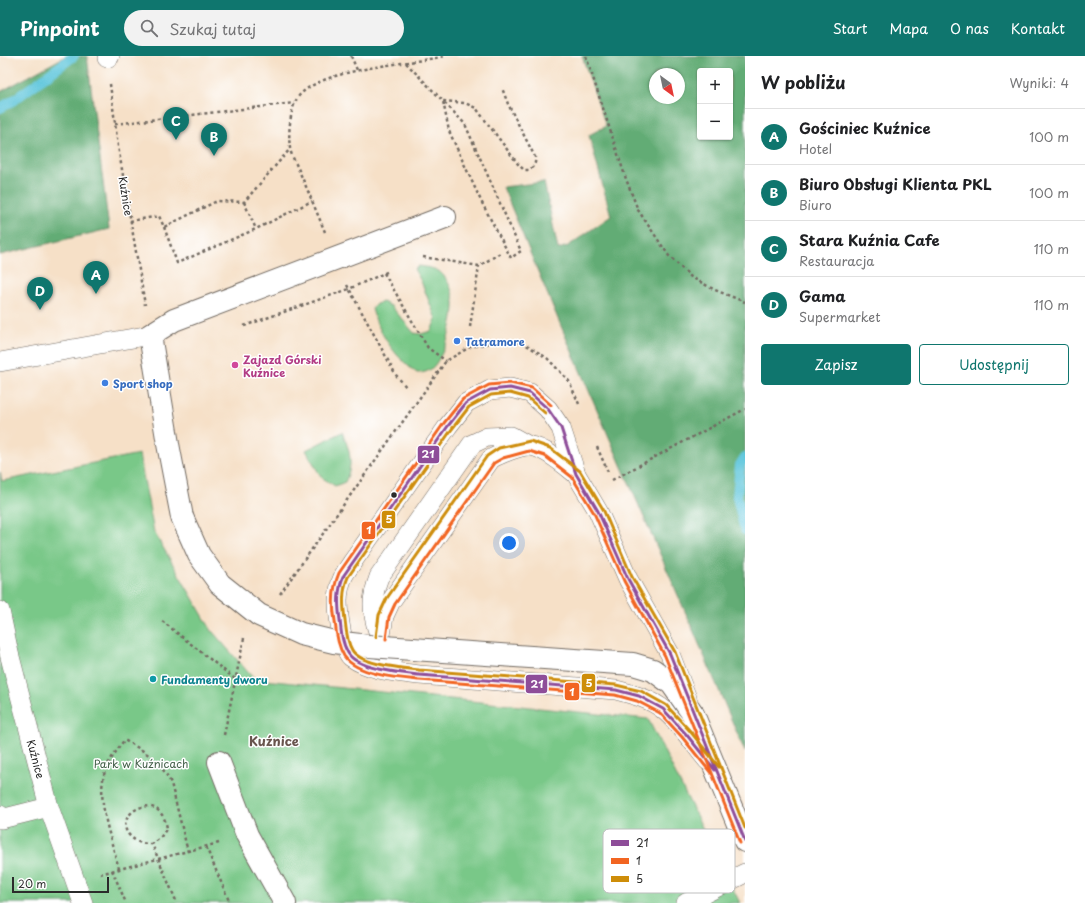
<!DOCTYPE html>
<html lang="pl">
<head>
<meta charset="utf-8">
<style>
	:root { --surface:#fff; --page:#f2f2f2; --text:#202124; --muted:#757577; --line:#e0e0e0; --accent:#0f766e }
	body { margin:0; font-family:"Playpen Sans",sans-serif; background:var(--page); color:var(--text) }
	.controls { position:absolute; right:12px; top:12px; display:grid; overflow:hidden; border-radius:4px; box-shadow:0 1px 3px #0004 }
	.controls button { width:36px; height:36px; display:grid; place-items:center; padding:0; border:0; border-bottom:1px solid var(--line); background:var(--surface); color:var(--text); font:20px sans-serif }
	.compass { position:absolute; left:649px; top:12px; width:36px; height:36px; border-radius:50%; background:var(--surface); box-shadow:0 1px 3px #0004; rotate:147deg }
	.scale { position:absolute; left:12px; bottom:10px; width:97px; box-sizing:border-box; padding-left:4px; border:2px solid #2b2b2b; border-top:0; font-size:11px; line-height:14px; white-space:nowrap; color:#2b2b2b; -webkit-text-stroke:3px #fff; paint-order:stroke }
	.you { position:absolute; left:509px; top:487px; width:14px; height:14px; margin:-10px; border:3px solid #fff; border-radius:50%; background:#1a73e8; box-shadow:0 0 0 6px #1a73e833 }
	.badge { display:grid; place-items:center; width:26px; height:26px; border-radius:50%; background:var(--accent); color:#fff; font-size:13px; font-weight:700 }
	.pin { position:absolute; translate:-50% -33px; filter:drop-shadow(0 1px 2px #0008) }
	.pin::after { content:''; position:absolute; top:21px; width:14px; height:12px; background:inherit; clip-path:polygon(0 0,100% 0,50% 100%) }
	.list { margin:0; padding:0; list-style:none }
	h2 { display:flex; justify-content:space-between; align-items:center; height:52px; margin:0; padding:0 16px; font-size:17px }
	h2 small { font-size:13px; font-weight:400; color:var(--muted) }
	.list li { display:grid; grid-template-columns:26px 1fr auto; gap:12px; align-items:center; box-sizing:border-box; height:56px; padding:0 16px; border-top:1px solid var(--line) }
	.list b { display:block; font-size:15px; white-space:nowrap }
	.list p { margin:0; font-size:13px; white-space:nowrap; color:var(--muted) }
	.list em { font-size:13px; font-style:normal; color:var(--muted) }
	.actions { display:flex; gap:8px; padding:12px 16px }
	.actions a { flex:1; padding:9px 0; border:1px solid var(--accent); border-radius:4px; text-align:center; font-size:14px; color:var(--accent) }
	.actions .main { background:var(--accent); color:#fff }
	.icon { flex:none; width:22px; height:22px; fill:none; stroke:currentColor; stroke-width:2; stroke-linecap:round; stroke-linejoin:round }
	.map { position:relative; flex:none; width:745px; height:847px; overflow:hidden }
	header { display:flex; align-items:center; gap:24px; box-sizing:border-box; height:56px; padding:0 20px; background:var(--accent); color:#fff }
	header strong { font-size:19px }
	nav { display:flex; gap:22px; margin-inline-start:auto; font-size:14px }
	.search { width:280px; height:36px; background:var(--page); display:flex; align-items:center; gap:10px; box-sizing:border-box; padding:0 14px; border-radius:22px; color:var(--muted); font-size:15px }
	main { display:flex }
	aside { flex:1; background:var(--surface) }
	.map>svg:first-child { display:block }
	.green { fill:#79c888; stroke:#527a5a }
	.forest { fill:#62ac74; stroke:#466c50; fill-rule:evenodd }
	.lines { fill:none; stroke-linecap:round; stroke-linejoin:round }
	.stream { stroke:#5fc6dc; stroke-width:10 }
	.service-casing { stroke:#726a62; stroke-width:20 }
	.pedestrian-casing { stroke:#726a62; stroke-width:24 }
	.minor-casing { stroke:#726a62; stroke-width:24 }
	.path { stroke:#726a62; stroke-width:2.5; stroke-dasharray:3 3; stroke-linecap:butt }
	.service { stroke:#fff; stroke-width:19 }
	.pedestrian { stroke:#fff; stroke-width:22 }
	.minor { stroke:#fff; stroke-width:22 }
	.minor-bridge-casing { stroke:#726a62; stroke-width:24; stroke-linecap:butt }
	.minor-bridge { stroke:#fff; stroke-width:22 }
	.bus-1-casing { stroke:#fff; stroke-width:6 }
	.bus-2-casing { stroke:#fff; stroke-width:6 }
	.bus-3-casing { stroke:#fff; stroke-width:6 }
	.bus-1 { stroke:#8e4d99; stroke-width:3 }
	.bus-2 { stroke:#f26522; stroke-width:3 }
	.bus-3 { stroke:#ce8d09; stroke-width:3 }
	.shop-dot { fill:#3f7fe0; stroke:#fff; stroke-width:1.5 }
	.hotel-dot { fill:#d1479c; stroke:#fff; stroke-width:1.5 }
	.bus-dot { fill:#2b2b2b; stroke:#fff; stroke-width:1.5 }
	.culture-dot { fill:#0f9aa8; stroke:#fff; stroke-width:1.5 }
	.labels { text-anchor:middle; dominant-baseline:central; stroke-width:3; stroke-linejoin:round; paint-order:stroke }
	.street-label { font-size:11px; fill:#2b2b2b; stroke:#fff }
	.shop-label { font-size:11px; font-weight:bold; fill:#366cbe; stroke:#fff; text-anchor:start }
	.hotel-label { font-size:11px; font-weight:bold; fill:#b23c85; stroke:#fff; text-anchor:start }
	.culture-label { font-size:11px; font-weight:bold; fill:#0d838f; stroke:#fff; text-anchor:start }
	.park-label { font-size:11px; fill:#46624c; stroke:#fff }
	.quarter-label { font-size:13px; font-weight:bold; fill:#69554e; stroke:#fff }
	.key { fill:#fff; stroke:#bfbfbf; stroke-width:1 }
	.key-label { font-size:11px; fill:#2b2b2b }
	.line-badge { stroke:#fff; stroke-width:1.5 }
	.badge-label { font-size:11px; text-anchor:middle; font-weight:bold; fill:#fff }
</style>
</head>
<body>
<header>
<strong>Pinpoint</strong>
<div class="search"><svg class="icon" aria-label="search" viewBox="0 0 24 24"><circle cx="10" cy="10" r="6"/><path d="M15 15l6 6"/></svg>Szukaj tutaj</div>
<nav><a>Start</a><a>Mapa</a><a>O nas</a><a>Kontakt</a></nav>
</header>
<main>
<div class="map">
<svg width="745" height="847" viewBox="0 0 745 847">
	<rect width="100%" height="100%" fill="#fff"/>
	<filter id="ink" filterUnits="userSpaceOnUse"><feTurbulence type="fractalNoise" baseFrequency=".025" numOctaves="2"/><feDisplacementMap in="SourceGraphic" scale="8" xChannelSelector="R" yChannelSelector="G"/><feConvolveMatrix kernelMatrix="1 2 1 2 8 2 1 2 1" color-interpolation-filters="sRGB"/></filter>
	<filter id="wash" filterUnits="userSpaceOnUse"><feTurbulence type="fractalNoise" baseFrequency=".012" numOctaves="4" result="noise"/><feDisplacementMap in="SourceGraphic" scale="16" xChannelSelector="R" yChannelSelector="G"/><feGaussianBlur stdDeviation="0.9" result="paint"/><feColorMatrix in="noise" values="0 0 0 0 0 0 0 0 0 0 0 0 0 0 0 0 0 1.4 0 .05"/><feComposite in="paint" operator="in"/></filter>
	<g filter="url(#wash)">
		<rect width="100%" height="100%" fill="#f6e0c7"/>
		<!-- green -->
		<g class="green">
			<path d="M419,210C425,211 435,212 440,216C448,223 453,235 454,246C455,264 445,297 434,310C429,316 423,317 417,317C396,302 379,278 372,253L376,248L383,246L391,250L414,277L421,278L431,275L436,263L421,225L414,213Z"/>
			<path d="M342,376C350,395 354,407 345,426L335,430L321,421L306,394Z"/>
			<path d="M139,398L154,476L212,575L254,623L648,663L740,847H0V416L2,425Z"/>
		</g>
		<!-- forest -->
		<g class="forest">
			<path d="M66,0H87L109,173L0,199V36Z"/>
			<path d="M582,0H745V696C666,507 580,321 503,131L544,126L558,193L568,190L611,160L589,79L606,70ZM700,15H730V81H700ZM655,18H679V42H655Z"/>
		</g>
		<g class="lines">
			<!-- stream -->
			<g class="stream">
				<path d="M0,52L11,46L74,0"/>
				<path d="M745,401L740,409L737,441L745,474"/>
			</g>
		</g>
	</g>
	<g filter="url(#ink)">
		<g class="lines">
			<defs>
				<g id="service">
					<path d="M107,2L110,0"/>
					<path d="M0,306L150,279"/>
					<path d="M0,555L9,597L49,751L83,847"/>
					<path d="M381,579L384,560L391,545L491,403C498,399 521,389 530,390C544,391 565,409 576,418"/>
					<path d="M392,603C381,588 373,566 373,548C373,538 376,529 379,521L472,388L487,381L511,380L529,390"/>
					<path d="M687,642L670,598L628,523L598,455L576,418L561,372L548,353L530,337L510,332L490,334L466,347L448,370L353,505C350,510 345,516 343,521C340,527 338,538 338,545C338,557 342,593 351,601C371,615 396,616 419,619L616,634C632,638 651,643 664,654C681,668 694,688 708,705"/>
					<path d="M0,759L1,763L49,751"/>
					<path d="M686,847L745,817"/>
				</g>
				<path id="pedestrian" d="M219,706L247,779L285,847"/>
				<g id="minor">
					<path d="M182,461L168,388L150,279L174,264L445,161"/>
					<path d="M693,658L745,785"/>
				</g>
			</defs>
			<!-- service casing -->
			<use href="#service" class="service-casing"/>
			<!-- pedestrian casing -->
			<use href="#pedestrian" class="pedestrian-casing"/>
			<!-- minor casing -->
			<use href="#minor" class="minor-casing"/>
			<!-- path -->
			<g class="path">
				<path d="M351,0L357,14"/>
				<path d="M586,0L626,123L638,154L669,200L691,221L715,234L745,246"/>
				<path d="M406,7L443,45L449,75L481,145L511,202L521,195L465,68L443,45L465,47L476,52L518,108L524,114H529C534,110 536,108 535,101L508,48L502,32"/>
				<path d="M110,28L118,90L145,249"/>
				<path d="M115,68L294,47"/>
				<path d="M244,146L256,173"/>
				<path d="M130,165L159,160L164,171L217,145L244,146L290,93"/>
				<path d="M164,171L177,207L256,173L312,145"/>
				<path d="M325,176C317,157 309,137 300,117C297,109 291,100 290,92C288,78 290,52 298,41C320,12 410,8 446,0"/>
				<path d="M423,201L479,210L502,196"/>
				<path d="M384,217L428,292L446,305"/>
				<path d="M347,229L396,319L407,332"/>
				<path d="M244,270L349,233L389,215"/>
				<path d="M470,271L479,210"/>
				<path d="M597,391L608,416"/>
				<path d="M612,424L745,353"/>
				<path d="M280,538L446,305L470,291L503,284L525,288L547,302L569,325L579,348"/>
				<path d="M162,565L235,623"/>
				<path d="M224,679L244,582"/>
				<path d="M152,788C143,788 137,787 130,780C110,760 159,729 167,772L160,782L152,788L177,847"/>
				<path d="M206,791L230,847"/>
				<path d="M119,813C112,786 97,746 104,719C107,706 117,695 124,684C146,696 159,703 171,727L188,796"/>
				<path d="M112,814L126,847"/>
				<path d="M100,818L219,787"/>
			</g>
			<!-- service -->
			<use href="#service" class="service"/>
			<!-- pedestrian -->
			<use href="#pedestrian" class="pedestrian"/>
			<!-- minor -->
			<use href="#minor" class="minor"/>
			<defs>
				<path id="minor-bridge" d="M182,461L199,499L220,528L259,559L301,578L334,586L369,590L633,608L653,614L672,628L693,658"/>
			</defs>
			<!-- minor-bridge casing -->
			<use href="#minor-bridge" class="minor-bridge-casing"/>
			<!-- minor-bridge -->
			<use href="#minor-bridge" class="minor-bridge"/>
			<defs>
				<path id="bus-1" d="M715,714L686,678L663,653L639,640L616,634L419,619C401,617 357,613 348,597C342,587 341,575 340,564C338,549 337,534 344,519L448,370L466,347L490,334L510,332L530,337L548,353L561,372L576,418L598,455L628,523L670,598L745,785"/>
				<g id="bus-2">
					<path d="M551,349L532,332L510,327L489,329L463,343L444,367L339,517C332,533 332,548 335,565C336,577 338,590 344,600C357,619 398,622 419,624L615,639L637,645L660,657L682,681L711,717"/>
					<path d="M386,583L389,561L395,548L494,407L503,402L529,395L545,400L572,421L594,457L624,525L665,600L740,787"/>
				</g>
				<g id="bus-3">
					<path d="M545,357L528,342L510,337L491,339L469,351L452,373L348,521C342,535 343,549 345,564C346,574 347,586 352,594C360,609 404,612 419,614L616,629L641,635L666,649L690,675L719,711"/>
					<path d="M376,581L379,559L387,542L487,400L499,392L530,385L550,392L580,415L603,453L632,521L675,596L745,772"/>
				</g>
			</defs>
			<!-- bus-1 casing -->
			<use href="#bus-1" class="bus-1-casing"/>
			<!-- bus-2 casing -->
			<use href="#bus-2" class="bus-2-casing"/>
			<!-- bus-3 casing -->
			<use href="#bus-3" class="bus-3-casing"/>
			<!-- bus-1 -->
			<use href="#bus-1" class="bus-1"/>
			<!-- bus-2 -->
			<use href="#bus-2" class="bus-2"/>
			<!-- bus-3 -->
			<use href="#bus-3" class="bus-3"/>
		</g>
	</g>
	<!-- markers -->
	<g class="shop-dot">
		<circle cx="457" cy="285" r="4"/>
		<circle cx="105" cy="327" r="4"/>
	</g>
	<circle class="hotel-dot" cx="235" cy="309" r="4"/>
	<circle class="bus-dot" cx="394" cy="439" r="3.5"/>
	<circle class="culture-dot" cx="153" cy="623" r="4"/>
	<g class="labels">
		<!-- street labels -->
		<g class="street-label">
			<text transform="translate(126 140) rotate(81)">Kuźnice</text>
			<text transform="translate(36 703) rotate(75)">Kuźnice</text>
		</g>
		<!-- shop labels -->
		<g class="shop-label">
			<text x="465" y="285">Tatramore</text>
			<text x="113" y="327">Sport shop</text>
		</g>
		<!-- hotel labels -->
		<g class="hotel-label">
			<text x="243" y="303">Zajazd Górski<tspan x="243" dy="13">Kuźnice</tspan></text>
		</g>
		<!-- culture labels -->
		<g class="culture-label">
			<text x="161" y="623">Fundamenty dworu</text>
		</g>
		<!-- park labels -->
		<g class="park-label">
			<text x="141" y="707">Park w Kuźnicach</text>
		</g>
		<!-- quarter labels -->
		<g class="quarter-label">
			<text x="274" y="684">Kuźnice</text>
		</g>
	</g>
	<!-- legend -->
	<rect x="603" y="773" width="132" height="64" rx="6" class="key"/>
	<rect x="611" y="784" width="18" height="6" fill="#8e4d99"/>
	<rect x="611" y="802" width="18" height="6" fill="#f26522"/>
	<rect x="611" y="820" width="18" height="6" fill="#ce8d09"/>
	<g class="key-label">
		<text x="636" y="791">21</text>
		<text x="636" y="809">1</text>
		<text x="636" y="827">5</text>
	</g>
	<g class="line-badge">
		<rect x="417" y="389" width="23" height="19" rx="4" fill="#8e4d99"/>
		<rect x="381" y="454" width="15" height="19" rx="4" fill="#ce8d09"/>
		<rect x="361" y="465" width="15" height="19" rx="4" fill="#f26522"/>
		<rect x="581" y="617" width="15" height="20" rx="4" fill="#ce8d09"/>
		<rect x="525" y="618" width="23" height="20" rx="4" fill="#8e4d99"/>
		<rect x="564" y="626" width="16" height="19" rx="4" fill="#f26522"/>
	</g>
	<g class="badge-label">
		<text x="428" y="402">21</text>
		<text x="389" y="467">5</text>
		<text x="369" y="478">1</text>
		<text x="589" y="631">5</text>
		<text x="537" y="632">21</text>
		<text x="572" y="640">1</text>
	</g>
</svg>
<div class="controls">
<button>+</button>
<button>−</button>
</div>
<svg class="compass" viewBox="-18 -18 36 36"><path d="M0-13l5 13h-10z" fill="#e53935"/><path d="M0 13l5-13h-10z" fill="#757577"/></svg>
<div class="scale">20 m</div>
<div class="you"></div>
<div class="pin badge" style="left:96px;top:238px">A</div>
<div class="pin badge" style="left:214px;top:100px">B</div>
<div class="pin badge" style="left:176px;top:84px">C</div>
<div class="pin badge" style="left:40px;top:254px">D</div>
</div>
<aside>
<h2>W pobliżu<small>Wyniki: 4</small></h2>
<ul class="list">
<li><span class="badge">A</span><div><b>Gościniec Kuźnice</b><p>Hotel</p></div><em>100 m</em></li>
<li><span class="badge">B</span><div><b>Biuro Obsługi Klienta PKL</b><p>Biuro</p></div><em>100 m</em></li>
<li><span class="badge">C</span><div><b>Stara Kuźnia Cafe</b><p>Restauracja</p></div><em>110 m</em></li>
<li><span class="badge">D</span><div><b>Gama</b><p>Supermarket</p></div><em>110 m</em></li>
</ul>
<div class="actions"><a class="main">Zapisz</a><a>Udostępnij</a></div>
</aside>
</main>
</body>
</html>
